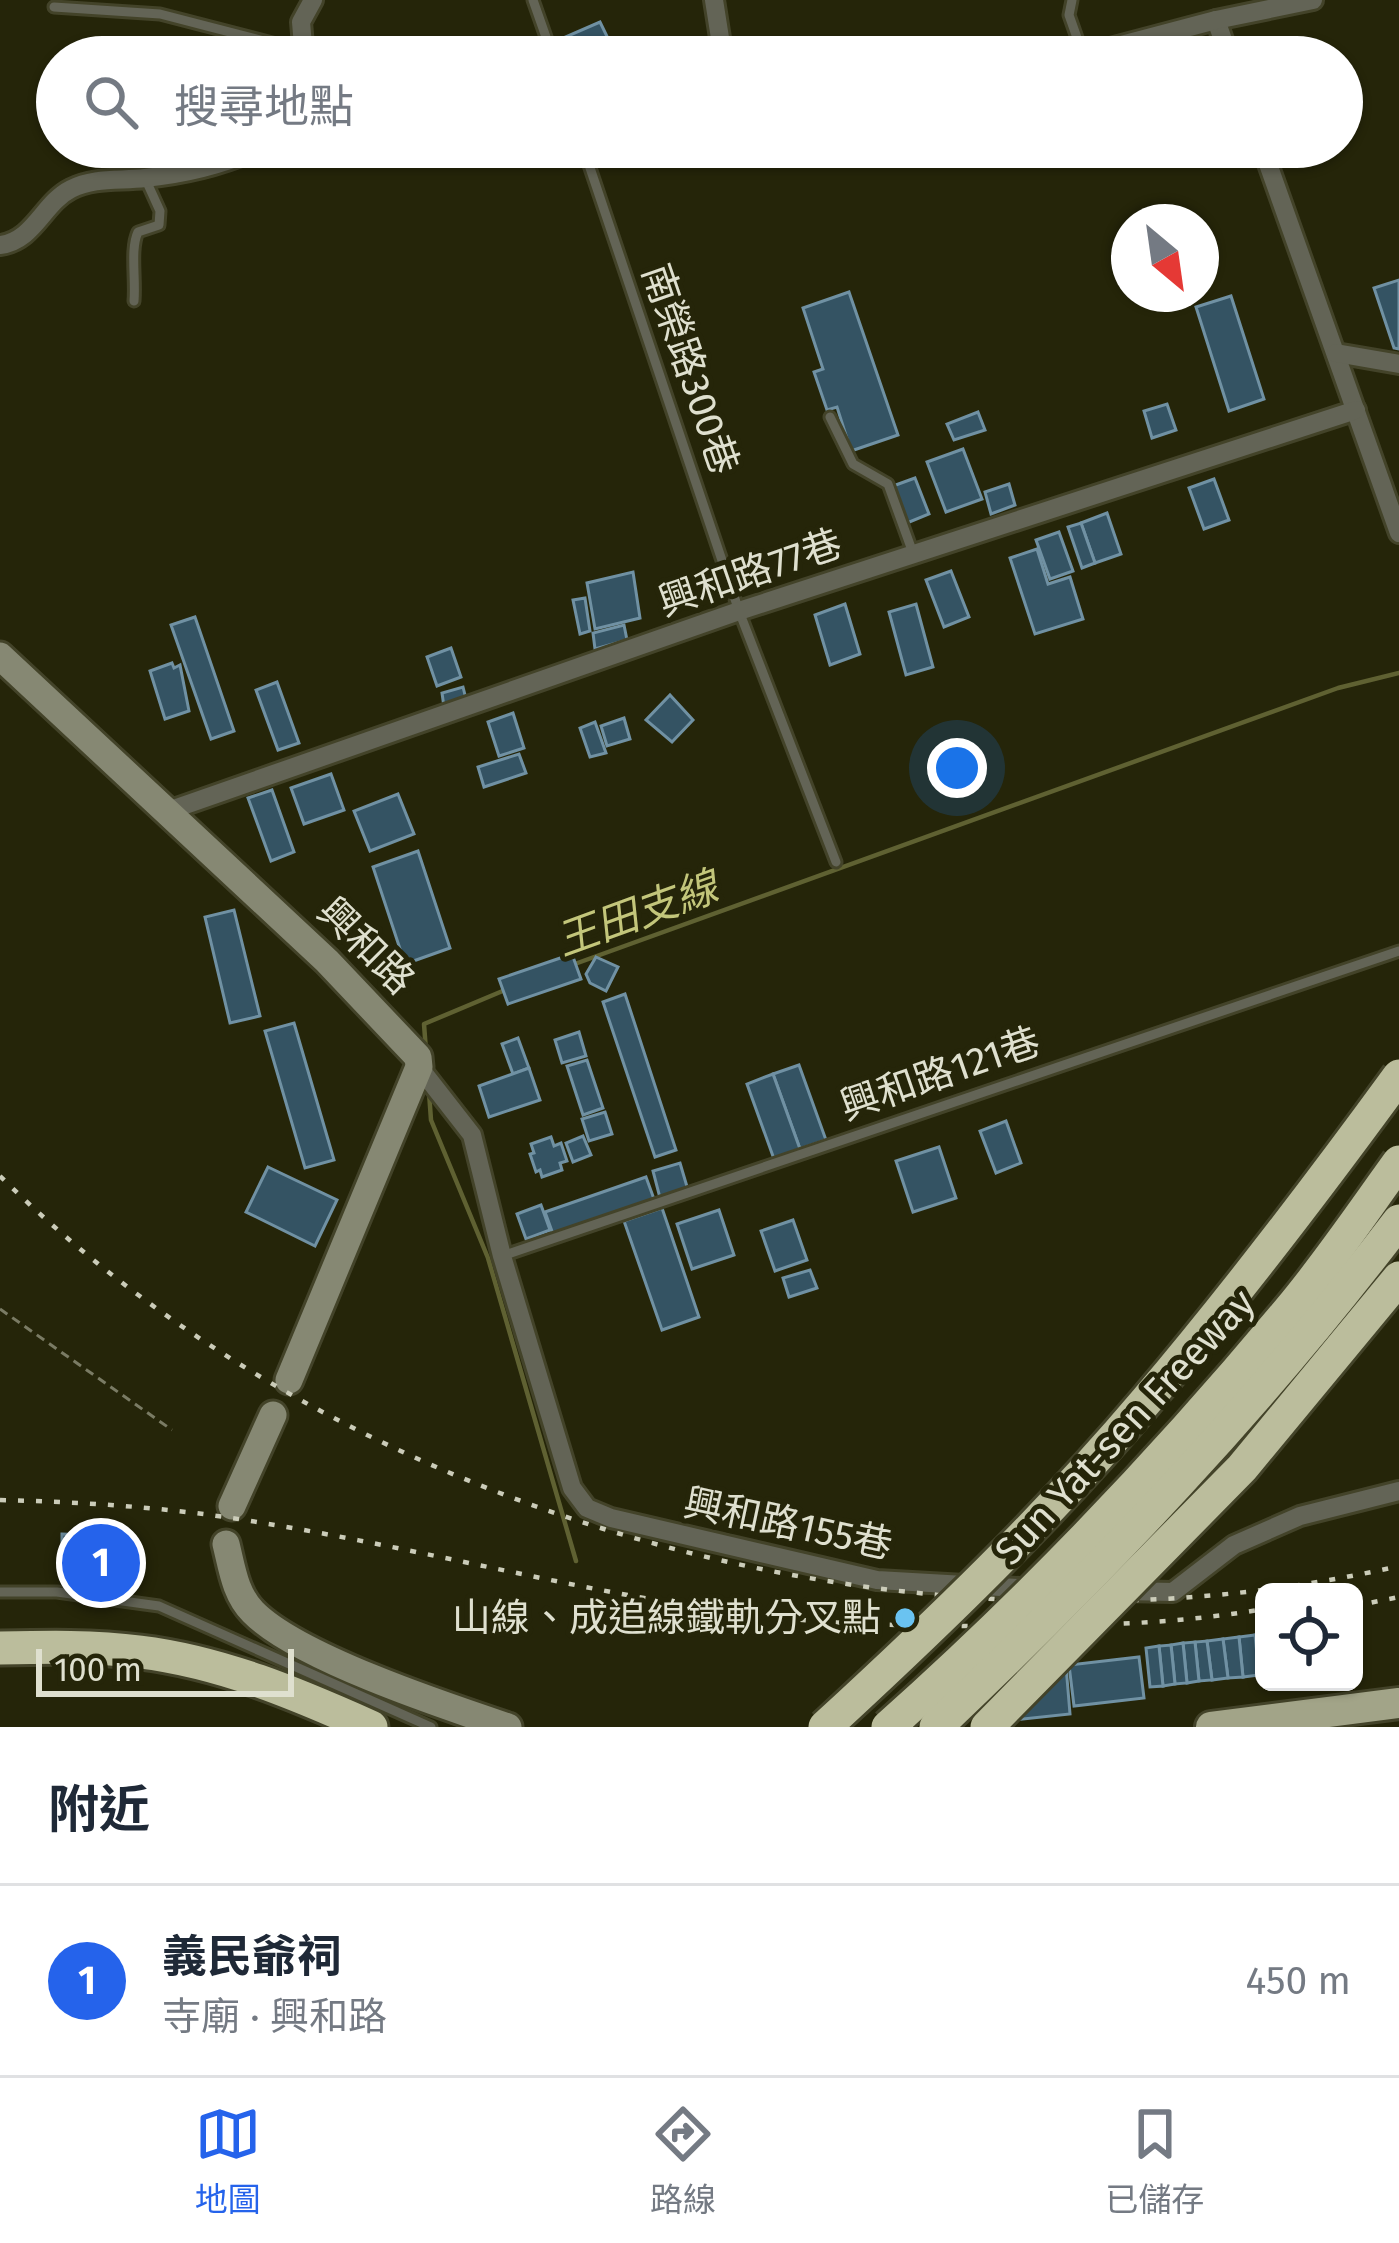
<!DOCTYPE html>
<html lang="zh-TW">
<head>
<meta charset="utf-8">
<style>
	:root { --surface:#fff; --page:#f2f2f3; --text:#1f2937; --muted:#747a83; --line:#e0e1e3; --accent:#2563eb }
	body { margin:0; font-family:"Fira Sans","Noto Sans TC",sans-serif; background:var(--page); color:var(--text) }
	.controls { position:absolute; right:36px; bottom:36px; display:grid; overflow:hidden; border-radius:18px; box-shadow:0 3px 9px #0004 }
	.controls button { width:108px; height:108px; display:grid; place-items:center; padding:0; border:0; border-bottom:3px solid var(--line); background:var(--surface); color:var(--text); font:60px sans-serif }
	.compass { position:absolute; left:1111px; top:204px; width:108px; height:108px; border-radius:50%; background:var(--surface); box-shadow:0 3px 9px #0004; rotate:151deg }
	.scale { position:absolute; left:36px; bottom:30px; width:258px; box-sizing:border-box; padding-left:12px; border:6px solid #dfe0cf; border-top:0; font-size:33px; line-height:42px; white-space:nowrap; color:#dfe0cf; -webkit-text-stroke:9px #252509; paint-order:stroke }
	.you { position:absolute; left:957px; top:768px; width:42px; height:42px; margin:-30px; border:9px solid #fff; border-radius:50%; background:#1a73e8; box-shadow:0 0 0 18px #1a73e833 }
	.badge { display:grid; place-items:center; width:78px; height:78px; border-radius:50%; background:var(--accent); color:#fff; font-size:39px; font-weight:700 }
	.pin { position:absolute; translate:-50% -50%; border:6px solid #fff; box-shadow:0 3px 12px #0006 }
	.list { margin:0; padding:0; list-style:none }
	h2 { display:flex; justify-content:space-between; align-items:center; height:156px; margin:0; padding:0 48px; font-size:51px }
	h2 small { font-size:39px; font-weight:400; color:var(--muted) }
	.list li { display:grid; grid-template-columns:78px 1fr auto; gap:36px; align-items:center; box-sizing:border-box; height:192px; padding:0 48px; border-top:3px solid var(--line) }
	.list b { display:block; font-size:45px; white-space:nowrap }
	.list p { margin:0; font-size:39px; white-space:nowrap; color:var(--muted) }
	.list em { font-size:39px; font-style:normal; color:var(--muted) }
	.icon { flex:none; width:66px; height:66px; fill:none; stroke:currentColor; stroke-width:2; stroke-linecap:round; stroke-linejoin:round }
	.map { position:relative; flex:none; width:1399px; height:1727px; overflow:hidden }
	.search { position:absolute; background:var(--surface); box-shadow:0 3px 9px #0004; left:36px; right:36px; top:36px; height:132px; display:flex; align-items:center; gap:30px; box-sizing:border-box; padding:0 42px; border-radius:66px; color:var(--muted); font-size:45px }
	.sheet { height:348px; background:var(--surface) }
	nav { display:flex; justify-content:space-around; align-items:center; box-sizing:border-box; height:168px; border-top:3px solid var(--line); background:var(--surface); font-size:33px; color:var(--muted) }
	nav a { display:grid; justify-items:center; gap:6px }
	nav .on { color:var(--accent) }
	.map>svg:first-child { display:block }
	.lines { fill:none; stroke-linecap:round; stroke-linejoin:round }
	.stream { stroke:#5f6132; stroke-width:4.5 }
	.building { fill:#345363; stroke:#7091a3; stroke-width:3 }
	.lane-casing { stroke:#434329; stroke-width:15 }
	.street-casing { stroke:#434329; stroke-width:24 }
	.secondary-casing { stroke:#434329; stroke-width:33 }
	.primary-casing { stroke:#434329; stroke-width:36 }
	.highway-casing { stroke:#434329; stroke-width:39 }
	.path { stroke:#7a7b64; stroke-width:3; stroke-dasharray:9 6; stroke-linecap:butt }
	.lane { stroke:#636456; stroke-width:9 }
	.street { stroke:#636456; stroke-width:18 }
	.secondary { stroke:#868873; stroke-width:27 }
	.primary { stroke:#a2a488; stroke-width:30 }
	.highway { stroke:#bbbd9c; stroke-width:33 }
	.rail { stroke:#cbccb9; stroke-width:4.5; stroke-dasharray:6 12; stroke-linecap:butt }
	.highway-bridge-casing { stroke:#434329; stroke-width:39; stroke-linecap:butt }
	.highway-bridge { stroke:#bbbd9c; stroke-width:33 }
	.poi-dot { fill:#6ac3f1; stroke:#252509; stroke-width:4.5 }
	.labels { text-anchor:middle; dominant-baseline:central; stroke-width:10; stroke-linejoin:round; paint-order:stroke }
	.street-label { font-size:39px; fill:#dfe0cf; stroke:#252509 }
	.poi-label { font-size:39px; fill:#dfe0cf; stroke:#252509; text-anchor:end }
	.water-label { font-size:42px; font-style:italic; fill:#c3c67b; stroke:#252509 }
</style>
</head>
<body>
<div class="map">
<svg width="1399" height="1727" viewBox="0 0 1399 1727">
	<rect width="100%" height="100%" fill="#252509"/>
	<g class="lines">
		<!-- stream -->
		<g class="stream">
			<path d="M572,965L1338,688L1399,673"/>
			<path d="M426,1051L424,1024L505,990"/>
			<path d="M429,1092L431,1120L488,1258L576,1561"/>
		</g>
	</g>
	<!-- building -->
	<g class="building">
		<path d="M600,22L617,57H570L563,38Z"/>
		<path d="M1399,280V349L1394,348L1374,288Z"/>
		<path d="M849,292L898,435L851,451L837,407L827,410L814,372L823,369L803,308Z"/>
		<path d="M1231,296L1264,399L1229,411L1196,307Z"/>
		<path d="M1167,404L1176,430L1152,438L1144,411Z"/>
		<path d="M978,412L985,430L954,440L947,424Z"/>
		<path d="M963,449L982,499L946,512L927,462Z"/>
		<path d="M915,478L929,514L907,523L893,486Z"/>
		<path d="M1214,479L1229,520L1204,529L1189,488Z"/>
		<path d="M1009,484L1015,505L991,514L985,492Z"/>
		<path d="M1107,513L1121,554L1095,563L1081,523Z"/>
		<path d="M1081,523L1095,563L1082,568L1068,527Z"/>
		<path d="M1059,532L1073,571L1050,579L1036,540Z"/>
		<path d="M1037,549L1048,584L1070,577L1083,619L1035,634L1010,558Z"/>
		<path d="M951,571L969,617L944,627L926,580Z"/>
		<path d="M633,572L640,618L595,629L587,583Z"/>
		<path d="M585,598L590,631L580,634L573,600Z"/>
		<path d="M845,604L860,654L830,665L815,615Z"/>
		<path d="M916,604L933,667L906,675L889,612Z"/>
		<path d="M195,617L234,731L211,739L171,625Z"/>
		<path d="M624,625L627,640L595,649L593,633Z"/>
		<path d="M451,648L461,677L437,686L427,657Z"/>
		<path d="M172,663L174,668L180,665L189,711L165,719L150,671Z"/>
		<path d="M277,682L299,743L278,750L256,690Z"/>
		<path d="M463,687L466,699L444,707L442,693Z"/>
		<path d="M670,695L693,720L672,742L646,720Z"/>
		<path d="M513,713L524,748L499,756L488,722Z"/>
		<path d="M624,718L630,739L607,746L601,726Z"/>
		<path d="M595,722L606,753L590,757L580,728Z"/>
		<path d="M519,754L526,773L484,787L478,767Z"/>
		<path d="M331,774L344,810L304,824L291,788Z"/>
		<path d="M272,790L294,852L271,861L248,798Z"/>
		<path d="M398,794L414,834L370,851L354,811Z"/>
		<path d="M418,851L450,948L405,964L373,867Z"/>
		<path d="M234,910L260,1016L230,1023L205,917Z"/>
		<path d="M572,954L581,979L508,1004L499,979Z"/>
		<path d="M596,957L618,967L606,991L590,983L586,974Z"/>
		<path d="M625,994L676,1150L655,1157L603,1002Z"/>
		<path d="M294,1023L334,1160L305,1168L265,1031Z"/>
		<path d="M579,1032L586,1056L562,1063L555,1040Z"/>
		<path d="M518,1038L529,1068L513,1074L502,1044Z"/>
		<path d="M587,1060L603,1108L583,1115L567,1066Z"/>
		<path d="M799,1065L826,1140L800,1149L773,1074Z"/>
		<path d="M529,1068L540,1100L489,1117L479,1086Z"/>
		<path d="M773,1074L800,1149L774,1159L747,1084Z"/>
		<path d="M605,1112L612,1134L589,1141L582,1119Z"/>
		<path d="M1006,1121L1021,1163L996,1173L980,1131Z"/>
		<path d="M583,1136L591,1155L573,1162L566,1143Z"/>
		<path d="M551,1137L554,1146L561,1143L567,1161L560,1163L562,1170L542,1177L540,1170L536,1172L530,1154L534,1153L531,1144Z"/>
		<path d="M939,1147L956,1198L913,1212L896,1161Z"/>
		<path d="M680,1163L688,1190L660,1198L653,1171Z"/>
		<path d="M268,1167L337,1200L315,1246L246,1212Z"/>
		<path d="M646,1177L654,1199L553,1234L545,1212Z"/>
		<path d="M541,1205L550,1230L526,1239L517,1214Z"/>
		<path d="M662,1208L699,1317L662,1330L624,1221Z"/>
		<path d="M719,1210L734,1255L692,1269L677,1224Z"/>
		<path d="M793,1220L807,1260L775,1271L761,1231Z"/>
		<path d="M810,1270L817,1288L789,1297L783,1278Z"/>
		<path d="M62,1534L131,1537L130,1575L104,1574L105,1585L77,1584L76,1576L70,1575L73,1543H62Z"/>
		<path d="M1264,1634V1674L1259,1675L1255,1635Z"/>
		<path d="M1255,1635L1259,1675L1243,1677L1239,1637Z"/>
		<path d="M1239,1637L1243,1677L1228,1678L1223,1639Z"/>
		<path d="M1223,1639L1228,1678L1212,1680L1207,1641Z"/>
		<path d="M1207,1641L1212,1680L1199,1681L1195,1642Z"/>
		<path d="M1195,1642L1199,1681L1187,1683L1183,1643Z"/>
		<path d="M1183,1643L1187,1683L1175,1684L1171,1645Z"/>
		<path d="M1171,1645L1175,1684L1163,1686L1159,1646Z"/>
		<path d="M1159,1646L1163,1686L1150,1687L1146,1648Z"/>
		<path d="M1139,1657L1144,1698L1074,1706L1069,1665Z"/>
		<path d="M1066,1666L1070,1714L1014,1720L1009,1672Z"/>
	</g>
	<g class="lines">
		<defs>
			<g id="lane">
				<path d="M533,0L553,57"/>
				<path d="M1072,0L1069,15L1082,52"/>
				<path d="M54,7L160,14L303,51"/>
				<path d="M583,147L739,611L836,862"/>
				<path d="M134,301C136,279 130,249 138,232L159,225L160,211L145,178"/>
				<path d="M830,417L853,464L888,484L913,553"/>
				<path d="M502,1256L1399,951"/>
				<path d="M0,1592H57L159,1606L431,1727"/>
			</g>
			<g id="street">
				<path d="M714,0L723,57"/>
				<path d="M1216,20L1229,57"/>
				<path d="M304,57L301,22L313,0"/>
				<path d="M1076,57L1216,20L1313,0"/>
				<path d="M1262,147L1399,533"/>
				<path d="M0,245C34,241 43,203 71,189C94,177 120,181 145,178C186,174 224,165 262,147"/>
				<path d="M1336,353L1399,364"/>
				<path d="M168,811L739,611L1356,410"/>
				<path d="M419,1067L472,1135L502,1256L572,1488L587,1508L611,1518L877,1580L1036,1589"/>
				<path d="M1123,1591L1173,1592L1234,1545L1300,1516L1399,1491"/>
			</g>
			<g id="secondary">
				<path d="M0,656L327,961L418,1057L419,1067L289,1380"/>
				<path d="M232,1506L273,1415"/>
				<path d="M226,1544C232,1568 235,1594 253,1612C297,1657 445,1706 508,1727"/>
			</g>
			<path id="primary" d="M1211,1727L1399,1703"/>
			<path id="highway" d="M0,1648C47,1647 94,1646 140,1652C222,1662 297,1694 371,1727"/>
		</defs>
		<!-- lane casing -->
		<use href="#lane" class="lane-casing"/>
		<!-- street casing -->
		<use href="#street" class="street-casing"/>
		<!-- secondary casing -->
		<use href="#secondary" class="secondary-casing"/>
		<!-- primary casing -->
		<use href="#primary" class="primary-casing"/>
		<!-- highway casing -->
		<use href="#highway" class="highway-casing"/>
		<!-- path -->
		<path class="path" d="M0,1309L172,1430"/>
		<!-- lane -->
		<use href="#lane" class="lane"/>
		<!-- street -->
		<use href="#street" class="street"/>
		<!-- secondary -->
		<use href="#secondary" class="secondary"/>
		<!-- primary -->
		<use href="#primary" class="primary"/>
		<!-- highway -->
		<use href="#highway" class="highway"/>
		<!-- rail -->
		<g class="rail">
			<path d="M0,1176C351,1524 919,1676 1399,1566"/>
			<path d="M0,1500C88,1502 176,1508 263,1523C422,1549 578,1591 737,1613C825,1625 912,1626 1001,1626C1090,1626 1176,1624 1264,1609"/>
			<path d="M1354,1606L1399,1597"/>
		</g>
		<defs>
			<g id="highway-bridge">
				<path d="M825,1727C937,1624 1048,1517 1146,1401C1235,1296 1318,1187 1399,1076"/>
				<path d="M888,1727C1034,1597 1170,1454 1295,1303C1332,1258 1365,1209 1399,1162"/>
				<path d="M936,1727C1103,1569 1260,1404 1399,1221"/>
				<path d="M987,1727L1242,1468L1399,1278"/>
			</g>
		</defs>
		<!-- highway-bridge casing -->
		<use href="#highway-bridge" class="highway-bridge-casing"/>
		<!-- highway-bridge -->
		<use href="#highway-bridge" class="highway-bridge"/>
	</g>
	<!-- markers -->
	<circle class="poi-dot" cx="905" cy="1618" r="12"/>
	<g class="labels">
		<!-- street labels -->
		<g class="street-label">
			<text transform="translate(690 369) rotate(71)">南榮路300巷</text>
			<text transform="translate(750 573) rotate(-19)">興和路77巷</text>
			<text transform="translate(366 946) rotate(45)">興和路</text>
			<text transform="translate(940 1074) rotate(-19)">興和路121巷</text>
			<text transform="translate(1125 1427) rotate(-47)">Sun Yat-sen Freeway</text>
			<text transform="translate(788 1524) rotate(12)">興和路155巷</text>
		</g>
		<!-- poi labels -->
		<g class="poi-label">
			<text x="881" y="1618">山線、成追線鐵軌分叉點</text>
		</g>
		<!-- water labels -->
		<g class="water-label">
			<text transform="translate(637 914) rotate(-20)">王田支線</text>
		</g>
	</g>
</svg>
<div class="controls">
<button><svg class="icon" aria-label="locate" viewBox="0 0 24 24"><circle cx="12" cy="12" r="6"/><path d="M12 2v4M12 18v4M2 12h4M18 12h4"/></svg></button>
</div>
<svg class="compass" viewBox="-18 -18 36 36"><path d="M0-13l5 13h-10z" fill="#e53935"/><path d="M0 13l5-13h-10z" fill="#747a83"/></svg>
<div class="scale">100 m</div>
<div class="you"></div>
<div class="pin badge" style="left:101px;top:1563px">1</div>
<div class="search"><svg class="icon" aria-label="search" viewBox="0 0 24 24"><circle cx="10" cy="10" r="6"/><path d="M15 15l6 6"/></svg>搜尋地點</div>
</div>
<section class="sheet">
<h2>附近<small></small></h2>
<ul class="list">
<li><span class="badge">1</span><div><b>義民爺祠</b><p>寺廟 · 興和路</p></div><em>450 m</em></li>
</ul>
</section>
<nav>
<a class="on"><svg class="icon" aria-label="map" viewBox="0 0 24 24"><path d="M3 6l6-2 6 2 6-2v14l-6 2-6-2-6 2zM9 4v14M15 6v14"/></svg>地圖</a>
<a><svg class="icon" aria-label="directions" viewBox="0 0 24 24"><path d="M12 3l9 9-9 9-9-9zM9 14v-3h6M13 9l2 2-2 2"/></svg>路線</a>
<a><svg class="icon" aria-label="saved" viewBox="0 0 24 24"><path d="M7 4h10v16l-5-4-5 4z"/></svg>已儲存</a>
</nav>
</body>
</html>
